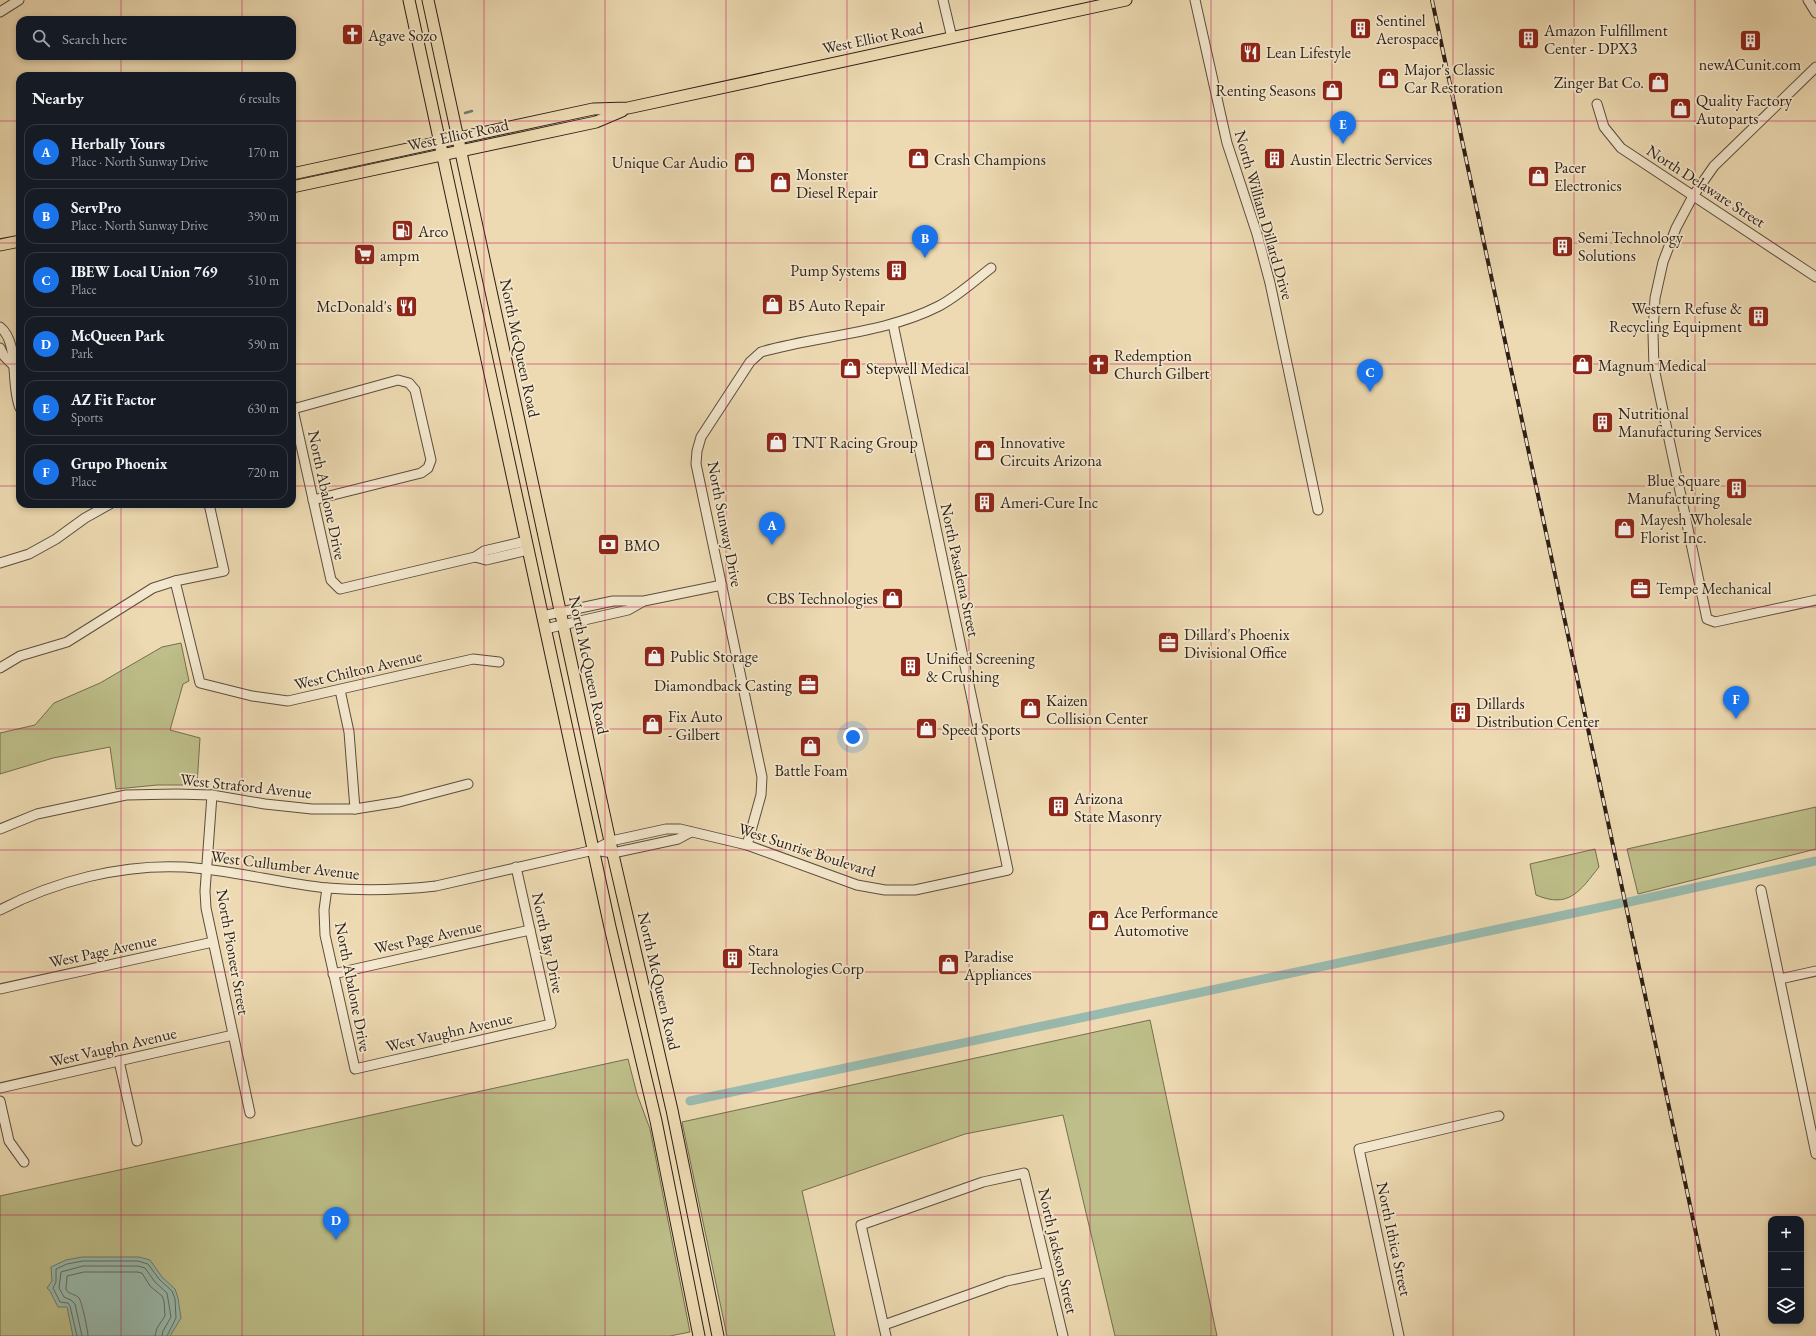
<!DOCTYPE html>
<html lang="en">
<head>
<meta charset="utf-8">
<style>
	:root { --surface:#171b24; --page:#20242c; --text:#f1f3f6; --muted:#9ea1a6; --line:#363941; --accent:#1a73e8 }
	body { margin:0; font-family:"EB Garamond",serif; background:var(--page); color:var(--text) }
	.controls { position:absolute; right:12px; bottom:12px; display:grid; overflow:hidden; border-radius:8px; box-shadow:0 2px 6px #0003 }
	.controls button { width:36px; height:36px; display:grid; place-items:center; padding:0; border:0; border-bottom:1px solid var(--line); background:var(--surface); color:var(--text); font:20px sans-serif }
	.you { position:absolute; left:853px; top:737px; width:14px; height:14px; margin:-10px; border:3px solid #fff; border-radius:50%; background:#1a73e8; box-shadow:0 0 0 6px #1a73e833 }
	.badge { display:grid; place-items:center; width:26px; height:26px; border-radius:50%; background:var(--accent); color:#fff; font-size:13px; font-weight:700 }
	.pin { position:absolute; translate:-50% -33px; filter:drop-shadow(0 1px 2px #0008) }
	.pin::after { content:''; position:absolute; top:21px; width:14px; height:12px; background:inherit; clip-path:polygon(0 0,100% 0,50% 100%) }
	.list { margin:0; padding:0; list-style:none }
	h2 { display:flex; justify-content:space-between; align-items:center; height:52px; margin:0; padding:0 16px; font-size:17px }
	h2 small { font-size:13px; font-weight:400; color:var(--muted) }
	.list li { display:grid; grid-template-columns:26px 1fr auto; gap:12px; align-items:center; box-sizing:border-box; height:56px; margin:0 8px 8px; padding:0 8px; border:1px solid var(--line); border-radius:12px }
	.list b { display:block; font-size:15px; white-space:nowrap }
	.list p { margin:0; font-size:13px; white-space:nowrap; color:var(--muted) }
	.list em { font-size:13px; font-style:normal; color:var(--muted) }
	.icon { flex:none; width:22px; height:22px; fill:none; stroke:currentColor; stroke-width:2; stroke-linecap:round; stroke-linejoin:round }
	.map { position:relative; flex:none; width:1816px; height:1336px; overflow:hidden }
	.search { position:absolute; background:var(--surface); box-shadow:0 2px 6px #0003; left:16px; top:16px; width:280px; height:44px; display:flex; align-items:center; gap:10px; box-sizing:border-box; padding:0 14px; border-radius:12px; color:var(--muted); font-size:15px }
	.panel { position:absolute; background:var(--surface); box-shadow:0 2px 6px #0003; left:16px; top:72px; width:280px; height:436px; border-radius:12px }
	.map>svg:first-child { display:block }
	.green { fill:#bdbe89; stroke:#746e50 }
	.water { fill:#99baae; stroke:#6d7c71 }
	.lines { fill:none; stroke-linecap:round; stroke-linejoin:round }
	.shore { stroke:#626c62; stroke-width:1 }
	.stream { stroke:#6d7c71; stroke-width:2.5 }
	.canal { stroke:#99baae; stroke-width:9 }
	.minor-casing { stroke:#5c4e3d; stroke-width:11 }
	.major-casing { stroke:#2c1f16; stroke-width:13 }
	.minor { stroke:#f3e7cd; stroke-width:9 }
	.major { stroke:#eddab2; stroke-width:11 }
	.rail-casing { stroke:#2c1f16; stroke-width:4 }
	.rail { stroke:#f3e7cd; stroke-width:2.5; stroke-dasharray:8; stroke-linecap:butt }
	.grid { fill:none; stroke:#c2185b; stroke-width:1; stroke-opacity:0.55 }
	.labels { text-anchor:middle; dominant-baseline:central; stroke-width:3.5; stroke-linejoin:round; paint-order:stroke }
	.poi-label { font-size:16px; fill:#2c1f16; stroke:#f3e7cd; text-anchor:start }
	.street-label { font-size:16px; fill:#2c1f16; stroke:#f3e7cd }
</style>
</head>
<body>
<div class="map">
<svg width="1816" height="1336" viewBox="0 0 1816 1336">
	<rect width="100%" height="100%" fill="#eddab2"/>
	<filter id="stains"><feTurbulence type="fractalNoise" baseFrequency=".005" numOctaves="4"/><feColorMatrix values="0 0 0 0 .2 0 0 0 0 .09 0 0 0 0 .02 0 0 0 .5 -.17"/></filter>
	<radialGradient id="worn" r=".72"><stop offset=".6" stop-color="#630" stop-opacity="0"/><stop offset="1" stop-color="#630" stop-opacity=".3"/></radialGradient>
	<!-- green -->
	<g class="green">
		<path d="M181,643L189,681L183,684L170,730L200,738L197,785H157L116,789L110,747L53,758L0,774V733L35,725L54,703L100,683L162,647Z"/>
		<path d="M1816,807V849L1638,894L1627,849Z"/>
		<path d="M1595,849L1599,867C1580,891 1569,909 1536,895L1530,864Z"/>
		<path d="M1150,1020L1217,1336H1115L1063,1115L965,1134L802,1191L835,1336H727L682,1122Z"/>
		<path d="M628,1059L637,1094L650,1129L690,1332L670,1336H0V1196Z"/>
	</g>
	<!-- water -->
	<path class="water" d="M82,1257H139L150,1260L162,1277L175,1289L178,1298L181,1318L170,1336H73L67,1307H58L50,1291L47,1288L52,1281L51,1267L66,1260Z"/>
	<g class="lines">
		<!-- shore -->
		<g class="shore">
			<path d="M77,1336L70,1306L68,1303L60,1302L53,1288L56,1282V1269L67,1264L83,1261H138L148,1264L159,1279L172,1291L175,1299L176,1318L167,1336"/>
			<path d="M82,1336L75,1304L71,1300L64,1297L59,1288L61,1272L83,1266H138L145,1268L155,1282L167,1293L171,1317L163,1331L162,1336"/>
			<path d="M88,1336C88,1331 82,1302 79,1298C76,1294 67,1294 66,1289C66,1286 67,1279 67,1276L84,1272H137L142,1273L150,1286L162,1296L164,1301L165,1316L157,1328L155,1336"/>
		</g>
		<!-- stream -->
		<path class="stream" d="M465,113L472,111"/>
		<!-- canal -->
		<g class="canal">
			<path d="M1629,902L1816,861"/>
			<path d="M690,1101L1621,903"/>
		</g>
		<defs>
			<g id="minor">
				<path d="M943,0L952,38"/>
				<path d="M1195,0L1227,143L1257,234L1270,283L1318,510"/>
				<path d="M1808,0L1816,13"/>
				<path d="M0,12L19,0"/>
				<path d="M1816,67L1714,166L1693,196L1676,228L1663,262L1655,298L1653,333L1654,368L1707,619L1715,622L1816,600"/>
				<path d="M1597,104L1604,127L1621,148L1816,277"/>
				<path d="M0,327C20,343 10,385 20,408"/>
				<path d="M0,348L4,356L13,365"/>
				<path d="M292,405L331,580L340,589L475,557L484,551L526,541"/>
				<path d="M293,409L398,380L409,383L415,390L431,460L428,468L421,473L313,500"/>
				<path d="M475,557L486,560L528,550"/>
				<path d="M0,563L29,554L56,539L85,518L110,504"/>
				<path d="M175,581L200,683L252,696L288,701L473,659L499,662"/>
				<path d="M542,616L613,601H644L722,585"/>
				<path d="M545,629L628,610L642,602"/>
				<path d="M0,668L20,656L67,642L153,588L175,581L224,571L209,504"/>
				<path d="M340,690L349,732L355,809"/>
				<path d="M212,795L205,891L206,908L250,1113"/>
				<path d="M0,829L37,814L126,795L176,794L212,795L265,804L312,809H355L399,802L468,784"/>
				<path d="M747,845L761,795L762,777L696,464L697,451L701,437L750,362L761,352C820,335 884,334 939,306C958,296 974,281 991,268"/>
				<path d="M594,850L613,853L678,839L691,832"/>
				<path d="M327,888L324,910L325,935L355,1069L551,1024L516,867"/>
				<path d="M1761,890L1816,1154"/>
				<path d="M0,910C55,881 121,864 184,867C232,870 279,883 327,888C363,891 400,890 436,886L594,850L611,841L666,829H680L747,845L857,885L885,890H915L1008,870L893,324"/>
				<path d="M333,974L530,930"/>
				<path d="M1780,979L1816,971"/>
				<path d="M0,989L213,942"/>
				<path d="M119,1061L137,1141"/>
				<path d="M0,1088L233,1035"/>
				<path d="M0,1101L9,1141L24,1162"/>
				<path d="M884,1325L1007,1281L1048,1272"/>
				<path d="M886,1336L861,1225L983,1182L1024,1173L1063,1336"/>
				<path d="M1399,1336L1359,1149L1499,1116"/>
			</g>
			<g id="major">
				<path d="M409,0L610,927L656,1121L699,1336"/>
				<path d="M428,0L611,846L672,1110L718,1336"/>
				<path d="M292,174L593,109L628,108L1126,0"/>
				<path d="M292,187L596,122L622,111"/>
				<path d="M0,245L20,241"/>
			</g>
		</defs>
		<!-- minor casing -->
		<use href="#minor" class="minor-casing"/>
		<!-- major casing -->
		<use href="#major" class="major-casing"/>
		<!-- minor -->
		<use href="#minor" class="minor"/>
		<!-- major -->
		<use href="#major" class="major"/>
		<defs>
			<path id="rail" d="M1432,0L1718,1336"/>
		</defs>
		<!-- rail casing -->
		<use href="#rail" class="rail-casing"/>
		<!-- rail -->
		<use href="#rail" class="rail"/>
	</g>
	<!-- grid -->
	<path class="grid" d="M121,0V20M242,0V20M363,0V1336M484,0V1336M605,0V1336M726,0V1336M847,0V1336M969,0V1336M1090,0V1336M1211,0V1336M1332,0V1336M1453,0V1336M1574,0V1336M1695,0V1336M121,56V76M242,56V76M0,121H20M292,121H1816M0,243H20M292,243H1816M0,364H20M292,364H1816M0,486H20M292,486H1816M121,504V1336M242,504V1336M0,607H1816M0,729H1816M0,850H1816M0,972H1816M0,1093H1816M0,1215H1816"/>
	<!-- icons -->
	<defs>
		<symbol id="building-square" viewBox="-11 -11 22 22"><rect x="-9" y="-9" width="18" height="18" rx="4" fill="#8f2418" stroke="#f3e7cd"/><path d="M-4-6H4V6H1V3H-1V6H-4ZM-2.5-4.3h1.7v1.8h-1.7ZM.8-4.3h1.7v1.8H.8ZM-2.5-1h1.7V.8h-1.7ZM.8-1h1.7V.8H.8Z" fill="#fff"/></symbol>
		<symbol id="church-square" viewBox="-11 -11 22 22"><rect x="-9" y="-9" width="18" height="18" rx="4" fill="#8f2418" stroke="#f3e7cd"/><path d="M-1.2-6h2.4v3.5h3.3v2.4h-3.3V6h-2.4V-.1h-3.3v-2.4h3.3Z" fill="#fff"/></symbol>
		<symbol id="restaurant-square" viewBox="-11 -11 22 22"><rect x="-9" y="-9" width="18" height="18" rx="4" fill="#8f2418" stroke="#f3e7cd"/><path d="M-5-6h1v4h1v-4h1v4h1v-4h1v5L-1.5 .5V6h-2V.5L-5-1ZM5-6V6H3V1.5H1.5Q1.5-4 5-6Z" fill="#fff"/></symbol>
		<symbol id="shop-square" viewBox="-11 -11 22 22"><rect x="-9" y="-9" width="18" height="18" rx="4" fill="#8f2418" stroke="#f3e7cd"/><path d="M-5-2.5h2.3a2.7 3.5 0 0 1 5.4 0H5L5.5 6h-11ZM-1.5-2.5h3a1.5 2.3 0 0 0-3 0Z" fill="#fff"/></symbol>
		<symbol id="fuel-square" viewBox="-11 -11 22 22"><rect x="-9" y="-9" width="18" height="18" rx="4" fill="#8f2418" stroke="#f3e7cd"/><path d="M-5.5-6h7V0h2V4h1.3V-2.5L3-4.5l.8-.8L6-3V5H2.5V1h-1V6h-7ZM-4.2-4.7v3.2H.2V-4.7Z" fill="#fff"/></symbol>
		<symbol id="supermarket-square" viewBox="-11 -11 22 22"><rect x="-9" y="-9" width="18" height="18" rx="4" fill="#8f2418" stroke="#f3e7cd"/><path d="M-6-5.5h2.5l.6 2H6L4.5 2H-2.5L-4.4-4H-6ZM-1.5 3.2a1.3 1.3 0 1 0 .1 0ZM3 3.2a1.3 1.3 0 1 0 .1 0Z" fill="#fff"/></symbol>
		<symbol id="bank-square" viewBox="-11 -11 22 22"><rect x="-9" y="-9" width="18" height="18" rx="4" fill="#8f2418" stroke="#f3e7cd"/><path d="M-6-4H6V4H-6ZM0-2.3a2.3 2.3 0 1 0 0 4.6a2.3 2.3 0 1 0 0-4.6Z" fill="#fff"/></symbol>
		<symbol id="office-square" viewBox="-11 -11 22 22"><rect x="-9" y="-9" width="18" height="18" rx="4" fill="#8f2418" stroke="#f3e7cd"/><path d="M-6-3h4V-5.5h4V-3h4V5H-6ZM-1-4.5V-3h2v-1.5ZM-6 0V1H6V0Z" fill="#fff"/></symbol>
	</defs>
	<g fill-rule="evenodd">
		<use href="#building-square" x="1348" y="16" width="25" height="25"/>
		<use href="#church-square" x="340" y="22" width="25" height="25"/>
		<use href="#building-square" x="1516" y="26" width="25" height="25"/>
		<use href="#building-square" x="1738" y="28" width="25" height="25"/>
		<use href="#restaurant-square" x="1238" y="40" width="25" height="25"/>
		<use href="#shop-square" x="1376" y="66" width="25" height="25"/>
		<use href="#shop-square" x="1646" y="70" width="25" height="25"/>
		<use href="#shop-square" x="1320" y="78" width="25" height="25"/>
		<use href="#shop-square" x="1668" y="96" width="25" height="25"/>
		<use href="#shop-square" x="906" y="146" width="25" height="25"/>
		<use href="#building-square" x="1262" y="146" width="25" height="25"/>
		<use href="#shop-square" x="732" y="150" width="25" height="25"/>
		<use href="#shop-square" x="1526" y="164" width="25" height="25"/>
		<use href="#shop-square" x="768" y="170" width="25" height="25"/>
		<use href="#fuel-square" x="390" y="218" width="25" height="25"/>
		<use href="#building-square" x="1550" y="234" width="25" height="25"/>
		<use href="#supermarket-square" x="352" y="242" width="25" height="25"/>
		<use href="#building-square" x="884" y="258" width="25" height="25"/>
		<use href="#shop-square" x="760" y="292" width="25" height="25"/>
		<use href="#restaurant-square" x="394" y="294" width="25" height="25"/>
		<use href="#building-square" x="1746" y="304" width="25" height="25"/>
		<use href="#church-square" x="1086" y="352" width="25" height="25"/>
		<use href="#shop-square" x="1570" y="352" width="25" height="25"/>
		<use href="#shop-square" x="838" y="356" width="25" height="25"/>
		<use href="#building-square" x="1590" y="410" width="25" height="25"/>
		<use href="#shop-square" x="764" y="430" width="25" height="25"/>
		<use href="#shop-square" x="972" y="438" width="25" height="25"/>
		<use href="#building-square" x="1724" y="476" width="25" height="25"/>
		<use href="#building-square" x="972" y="490" width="25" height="25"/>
		<use href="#shop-square" x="1612" y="516" width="25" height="25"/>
		<use href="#bank-square" x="596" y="532" width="25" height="25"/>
		<use href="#office-square" x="1628" y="576" width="25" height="25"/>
		<use href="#shop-square" x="880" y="586" width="25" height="25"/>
		<use href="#office-square" x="1156" y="630" width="25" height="25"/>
		<use href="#shop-square" x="642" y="644" width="25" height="25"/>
		<use href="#building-square" x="898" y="654" width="25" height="25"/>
		<use href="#office-square" x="796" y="672" width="25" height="25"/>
		<use href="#shop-square" x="1018" y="696" width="25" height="25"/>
		<use href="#building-square" x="1448" y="700" width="25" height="25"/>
		<use href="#shop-square" x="640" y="712" width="25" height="25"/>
		<use href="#shop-square" x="914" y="716" width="25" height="25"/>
		<use href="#shop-square" x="798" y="734" width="25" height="25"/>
		<use href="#building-square" x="1046" y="794" width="25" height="25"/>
		<use href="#shop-square" x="1086" y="908" width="25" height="25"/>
		<use href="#building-square" x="720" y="946" width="25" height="25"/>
		<use href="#shop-square" x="936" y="952" width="25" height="25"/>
	</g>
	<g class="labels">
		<!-- poi labels -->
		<g class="poi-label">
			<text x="1376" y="20">Sentinel<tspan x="1376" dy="18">Aerospace</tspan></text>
			<text x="1544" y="30">Amazon Fulfillment<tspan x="1544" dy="18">Center - DPX3</tspan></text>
			<text x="368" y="35">Agave Sozo</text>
			<text x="1266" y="52">Lean Lifestyle</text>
			<text x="1750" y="64" text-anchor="middle">newACunit.com</text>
			<text x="1404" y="69">Major's Classic<tspan x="1404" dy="18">Car Restoration</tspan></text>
			<text x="1644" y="82" text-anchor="end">Zinger Bat Co.</text>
			<text x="1316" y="90" text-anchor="end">Renting Seasons</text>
			<text x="1696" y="100">Quality Factory<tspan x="1696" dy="18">Autoparts</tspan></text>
			<text x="934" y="159">Crash Champions</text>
			<text x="1290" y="159">Austin Electric Services</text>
			<text x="728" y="162" text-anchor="end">Unique Car Audio</text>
			<text x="1554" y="167">Pacer<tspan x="1554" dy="18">Electronics</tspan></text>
			<text x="796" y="174">Monster<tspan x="796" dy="18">Diesel Repair</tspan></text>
			<text x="418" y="231">Arco</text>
			<text x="1578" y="237">Semi Technology<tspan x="1578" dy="18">Solutions</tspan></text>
			<text x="380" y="255">ampm</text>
			<text x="880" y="270" text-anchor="end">Pump Systems</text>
			<text x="788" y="305">B5 Auto Repair</text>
			<text x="392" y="306" text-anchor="end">McDonald's</text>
			<text x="1742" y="308" text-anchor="end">Western Refuse &amp;<tspan x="1742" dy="18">Recycling Equipment</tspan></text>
			<text x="1114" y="355">Redemption<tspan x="1114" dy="18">Church Gilbert</tspan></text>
			<text x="1598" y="365">Magnum Medical</text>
			<text x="866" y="368">Stepwell Medical</text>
			<text x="1618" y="413">Nutritional<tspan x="1618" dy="18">Manufacturing Services</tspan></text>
			<text x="792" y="442">TNT Racing Group</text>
			<text x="1000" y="442">Innovative<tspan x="1000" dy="18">Circuits Arizona</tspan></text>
			<text x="1720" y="480" text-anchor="end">Blue Square<tspan x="1720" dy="18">Manufacturing</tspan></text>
			<text x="1000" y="502">Ameri-Cure Inc</text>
			<text x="1640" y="519">Mayesh Wholesale<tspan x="1640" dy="18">Florist Inc.</tspan></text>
			<text x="624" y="545">BMO</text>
			<text x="1656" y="588">Tempe Mechanical</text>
			<text x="878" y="598" text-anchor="end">CBS Technologies</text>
			<text x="1184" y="634">Dillard's Phoenix<tspan x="1184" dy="18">Divisional Office</tspan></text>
			<text x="670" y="656">Public Storage</text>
			<text x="926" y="658">Unified Screening<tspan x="926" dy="18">&amp; Crushing</tspan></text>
			<text x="792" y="685" text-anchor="end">Diamondback Casting</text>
			<text x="1046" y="700">Kaizen<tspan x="1046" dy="18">Collision Center</tspan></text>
			<text x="1476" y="703">Dillards<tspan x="1476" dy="18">Distribution Center</tspan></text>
			<text x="668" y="716">Fix Auto<tspan x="668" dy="18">- Gilbert</tspan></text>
			<text x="942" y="729">Speed Sports</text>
			<text x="811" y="770" text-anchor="middle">Battle Foam</text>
			<text x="1074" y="798">Arizona<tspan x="1074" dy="18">State Masonry</tspan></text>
			<text x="1114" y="912">Ace Performance<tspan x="1114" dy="18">Automotive</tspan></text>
			<text x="748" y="950">Stara<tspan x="748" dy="18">Technologies Corp</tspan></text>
			<text x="964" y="956">Paradise<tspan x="964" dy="18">Appliances</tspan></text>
		</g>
		<!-- street labels -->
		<g class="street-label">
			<text transform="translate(873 38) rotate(-12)">West Elliot Road</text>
			<text transform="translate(458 135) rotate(-12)">West Elliot Road</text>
			<text transform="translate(1706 186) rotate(33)">North Delaware Street</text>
			<text transform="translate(1264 215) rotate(74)">North William Dillard Drive</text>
			<text transform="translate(520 348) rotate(78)">North McQueen Road</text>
			<text transform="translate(327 495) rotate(78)">North Abalone Drive</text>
			<text transform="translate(725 524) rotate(79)">North Sunway Drive</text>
			<text transform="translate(960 570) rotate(78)">North Pasadena Street</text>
			<text transform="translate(589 665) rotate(78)">North McQueen Road</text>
			<text transform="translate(358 670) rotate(-13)">West Chilton Avenue</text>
			<text transform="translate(246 786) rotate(6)">West Straford Avenue</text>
			<text transform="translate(807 850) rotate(18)">West Sunrise Boulevard</text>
			<text transform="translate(285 865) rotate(7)">West Cullumber Avenue</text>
			<text transform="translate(428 937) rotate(-12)">West Page Avenue</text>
			<text transform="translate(548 943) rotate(78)">North Bay Drive</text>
			<text transform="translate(103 951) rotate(-12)">West Page Avenue</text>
			<text transform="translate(233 952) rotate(80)">North Pioneer Street</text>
			<text transform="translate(659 981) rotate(77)">North McQueen Road</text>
			<text transform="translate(353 987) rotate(79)">North Abalone Drive</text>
			<text transform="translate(449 1032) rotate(-13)">West Vaughn Avenue</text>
			<text transform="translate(113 1047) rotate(-13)">West Vaughn Avenue</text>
			<text transform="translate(1394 1239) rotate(78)">North Ithica Street</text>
			<text transform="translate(1058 1251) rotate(77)">North Jackson Street</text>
		</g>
	</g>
	<rect width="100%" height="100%" filter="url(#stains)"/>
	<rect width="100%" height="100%" fill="url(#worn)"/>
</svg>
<div class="controls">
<button>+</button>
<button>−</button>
<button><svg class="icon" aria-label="layers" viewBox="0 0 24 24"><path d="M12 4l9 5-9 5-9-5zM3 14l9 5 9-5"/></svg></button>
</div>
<div class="you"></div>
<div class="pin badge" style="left:772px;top:545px">A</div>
<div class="pin badge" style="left:925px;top:258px">B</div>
<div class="pin badge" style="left:1370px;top:392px">C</div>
<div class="pin badge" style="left:336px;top:1240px">D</div>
<div class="pin badge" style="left:1343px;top:144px">E</div>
<div class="pin badge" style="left:1736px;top:719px">F</div>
<div class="search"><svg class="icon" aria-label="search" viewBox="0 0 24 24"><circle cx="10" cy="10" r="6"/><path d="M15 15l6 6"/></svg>Search here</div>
<section class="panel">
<h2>Nearby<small>6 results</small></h2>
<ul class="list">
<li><span class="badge">A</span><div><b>Herbally Yours</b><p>Place · North Sunway Drive</p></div><em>170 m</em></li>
<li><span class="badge">B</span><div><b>ServPro</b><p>Place · North Sunway Drive</p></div><em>390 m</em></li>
<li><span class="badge">C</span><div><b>IBEW Local Union 769</b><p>Place</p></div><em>510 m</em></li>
<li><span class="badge">D</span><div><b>McQueen Park</b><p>Park</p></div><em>590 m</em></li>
<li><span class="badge">E</span><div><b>AZ Fit Factor</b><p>Sports</p></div><em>630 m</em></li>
<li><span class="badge">F</span><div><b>Grupo Phoenix</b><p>Place</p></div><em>720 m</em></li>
</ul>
</section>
</div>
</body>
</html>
